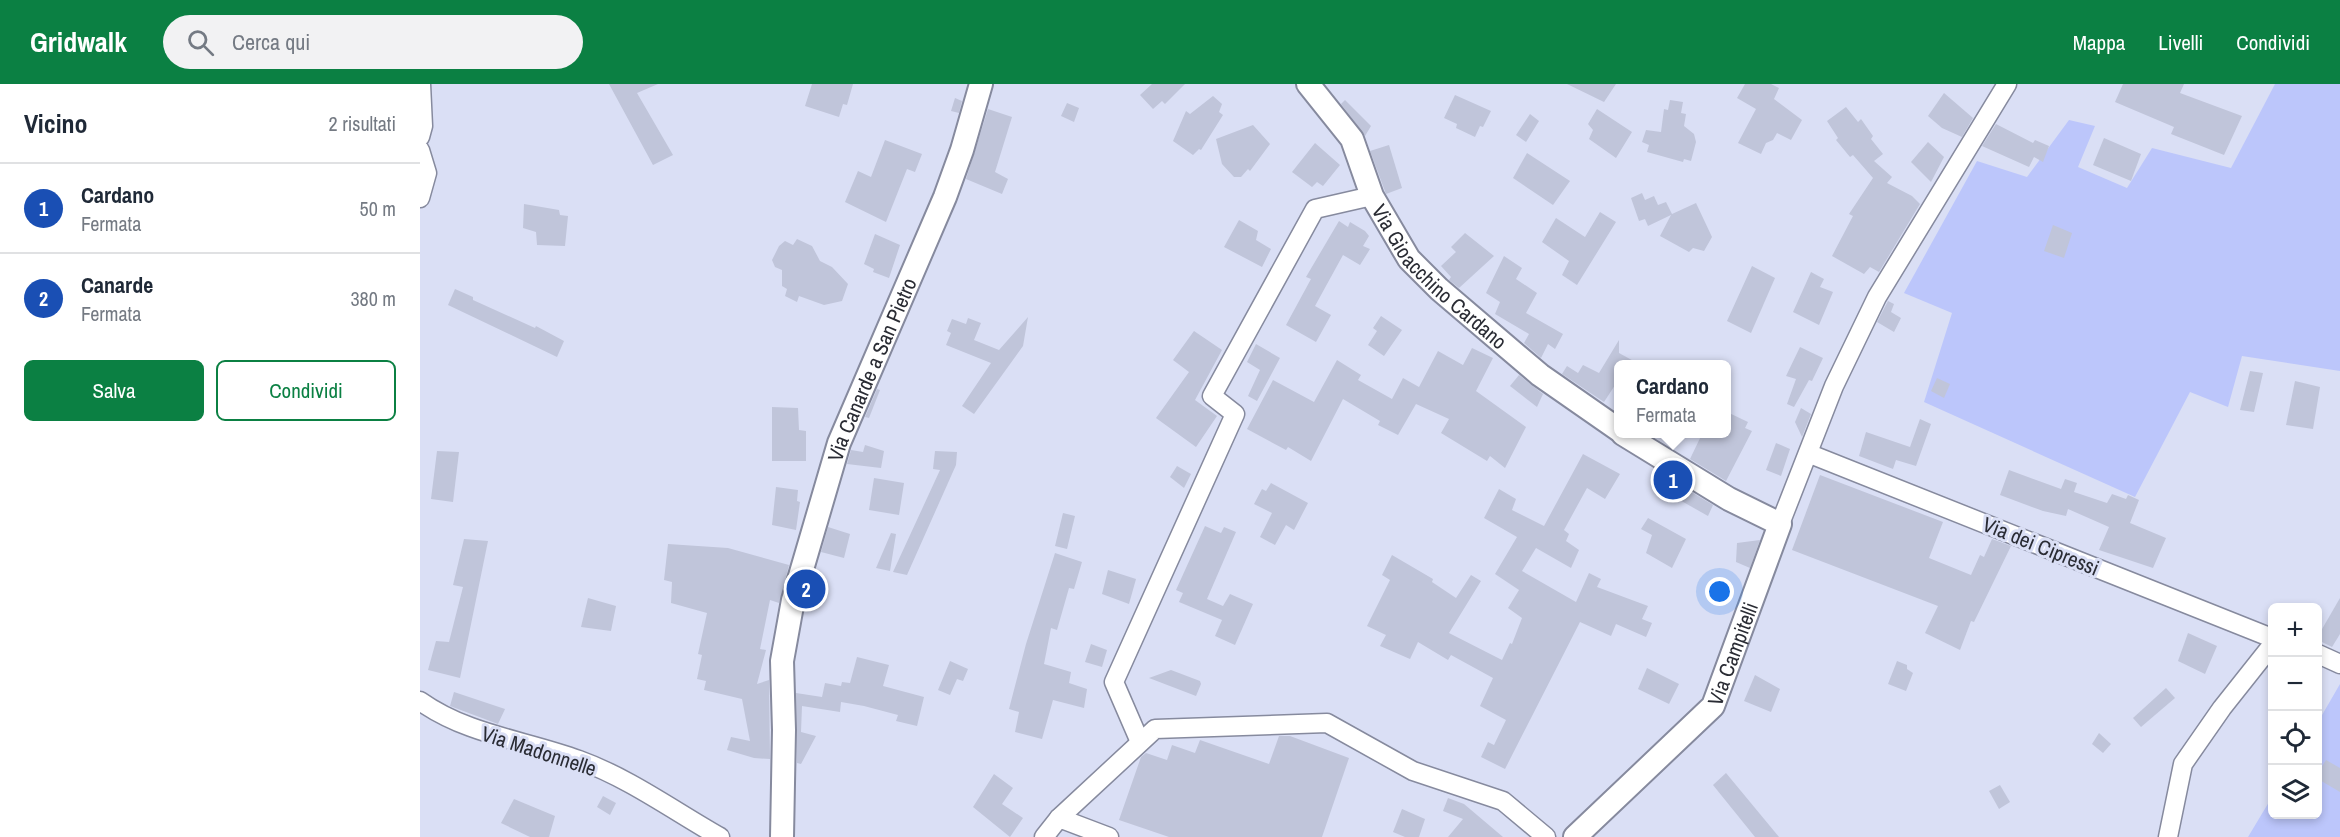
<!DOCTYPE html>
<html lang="it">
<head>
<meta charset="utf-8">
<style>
	:root { --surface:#fff; --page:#f2f2f3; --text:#1f2937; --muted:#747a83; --line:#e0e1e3; --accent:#0b8043 }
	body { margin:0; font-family:"Archivo Narrow",sans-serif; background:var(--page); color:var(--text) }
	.controls { position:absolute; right:18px; bottom:18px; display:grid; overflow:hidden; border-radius:9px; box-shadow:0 3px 9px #0003 }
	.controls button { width:54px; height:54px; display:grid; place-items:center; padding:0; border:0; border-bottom:2px solid var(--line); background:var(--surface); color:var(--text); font:30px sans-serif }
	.you { position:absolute; left:1300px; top:508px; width:21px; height:21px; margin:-15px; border:4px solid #fff; border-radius:50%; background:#1a73e8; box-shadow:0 0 0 9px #1a73e833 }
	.badge { display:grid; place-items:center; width:39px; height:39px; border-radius:50%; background:var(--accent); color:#fff; font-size:20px; font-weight:700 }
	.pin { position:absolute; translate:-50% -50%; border:3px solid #fff; box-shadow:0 2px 6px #0006 }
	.popup { position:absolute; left:1194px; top:276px; width:117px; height:78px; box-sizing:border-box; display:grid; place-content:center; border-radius:9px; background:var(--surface); filter:drop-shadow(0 2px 4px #0005); font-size:20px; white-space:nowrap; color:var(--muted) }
	.popup b { font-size:22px; color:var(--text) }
	.popup::after { content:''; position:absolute; left:50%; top:100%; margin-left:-12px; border:12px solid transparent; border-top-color:var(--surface) }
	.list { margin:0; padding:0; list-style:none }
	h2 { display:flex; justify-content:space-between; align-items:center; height:78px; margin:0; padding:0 24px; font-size:26px }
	h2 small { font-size:20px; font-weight:400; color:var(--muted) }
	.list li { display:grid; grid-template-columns:39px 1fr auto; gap:18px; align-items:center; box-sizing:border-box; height:90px; padding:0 24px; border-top:2px solid var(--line) }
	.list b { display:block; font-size:22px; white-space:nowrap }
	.list p { margin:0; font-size:20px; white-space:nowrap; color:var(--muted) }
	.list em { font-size:20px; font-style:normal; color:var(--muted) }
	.actions { display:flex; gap:12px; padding:18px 24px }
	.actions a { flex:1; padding:14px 0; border:2px solid var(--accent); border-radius:9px; text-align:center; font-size:21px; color:var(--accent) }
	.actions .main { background:var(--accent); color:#fff }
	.icon { flex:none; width:33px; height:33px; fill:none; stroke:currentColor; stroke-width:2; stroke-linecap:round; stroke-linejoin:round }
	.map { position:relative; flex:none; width:1920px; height:753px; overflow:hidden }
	header { display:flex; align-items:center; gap:36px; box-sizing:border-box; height:84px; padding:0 30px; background:var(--accent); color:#fff }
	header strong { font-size:28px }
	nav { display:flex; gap:33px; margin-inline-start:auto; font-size:21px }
	.search { width:420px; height:54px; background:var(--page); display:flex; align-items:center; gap:15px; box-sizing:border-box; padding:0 21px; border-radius:33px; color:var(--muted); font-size:22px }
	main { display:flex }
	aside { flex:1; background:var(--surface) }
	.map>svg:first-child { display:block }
	.green { fill:#bcc6fb }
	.building { fill:#c0c5da }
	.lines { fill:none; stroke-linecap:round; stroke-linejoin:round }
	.minor-casing { stroke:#868a9e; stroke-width:21 }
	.tertiary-casing { stroke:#868a9e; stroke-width:26 }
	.minor { stroke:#fff; stroke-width:18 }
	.tertiary { stroke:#fff; stroke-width:22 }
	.labels { text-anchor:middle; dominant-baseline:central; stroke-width:6; stroke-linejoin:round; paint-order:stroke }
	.street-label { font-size:21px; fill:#2a2c34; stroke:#dadff5 }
</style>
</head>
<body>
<header>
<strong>Gridwalk</strong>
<div class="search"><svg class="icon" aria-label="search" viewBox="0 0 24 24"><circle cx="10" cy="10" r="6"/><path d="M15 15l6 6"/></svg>Cerca qui</div>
<nav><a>Mappa</a><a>Livelli</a><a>Condividi</a></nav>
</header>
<main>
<aside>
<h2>Vicino<small>2 risultati</small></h2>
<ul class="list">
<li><span class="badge" style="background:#1a4fb4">1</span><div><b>Cardano</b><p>Fermata</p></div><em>50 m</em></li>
<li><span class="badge" style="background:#1a4fb4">2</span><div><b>Canarde</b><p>Fermata</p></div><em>380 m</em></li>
</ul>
<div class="actions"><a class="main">Salva</a><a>Condividi</a></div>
</aside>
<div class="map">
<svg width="1920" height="753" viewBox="0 0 1920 753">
	<rect width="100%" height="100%" fill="#dadff5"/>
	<!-- green -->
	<g class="green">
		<path d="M1855,0H1920V287L1822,272L1808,323L1770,308L1715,413L1504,318L1532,229L1484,209L1557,77L1607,93L1649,36L1675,42L1658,83L1707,104L1732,64L1811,84Z"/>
		<path d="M1920,600V753H1828L1852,713V730H1898V638Z"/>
	</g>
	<!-- building -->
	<g class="building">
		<path d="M189,0H238L217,9L253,71L233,81Z"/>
		<path d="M392,0H433L427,21L423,20L419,33L385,22Z"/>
		<path d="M732,0H765L745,20L742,17L733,25L720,11Z"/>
		<path d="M1147,0H1196L1184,18Z"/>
		<path d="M1325,0H1351L1359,4L1354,15L1382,36L1371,56L1357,49L1353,56L1346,59L1341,70L1318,59L1336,25L1317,14Z"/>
		<path d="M1703,0H1764L1760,9L1822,32L1804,71L1751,50L1754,43L1695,18Z"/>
		<path d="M1524,9L1553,34L1542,53L1522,44L1508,32Z"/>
		<path d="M1035,11L1071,27L1063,43L1060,42L1055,53L1036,44L1037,40L1024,34Z"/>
		<path d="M793,12L802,20L799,28L803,31L781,66L779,65L773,71L753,57L766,27L770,30Z"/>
		<path d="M535,14L542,17L539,29L531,27Z"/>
		<path d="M925,16L951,42L945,52L921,20Z"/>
		<path d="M1250,16L1263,18L1261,29L1266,30L1264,42L1274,50L1276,58L1271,77L1264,75L1263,78L1227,68L1229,61L1222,58L1226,46L1241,48L1244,25L1248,26Z"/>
		<path d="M647,19L659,24L654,38L641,32Z"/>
		<path d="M1426,23L1438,38L1441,35L1453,52L1451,55L1463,70L1454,77L1472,93L1467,99L1492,112L1500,120L1459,188L1450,183L1444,190L1412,172L1433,132L1429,130L1453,94L1433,71L1430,73L1416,56L1418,54L1407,37Z"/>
		<path d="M568,25L592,33L575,88L588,95L582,110L546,95Z"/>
		<path d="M1177,25L1212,48L1196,74L1169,55L1173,46L1168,40Z"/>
		<path d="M1110,30L1119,37L1106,58L1096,51Z"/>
		<path d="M1576,40L1613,59L1615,56L1629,62L1623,78L1614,73L1609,83L1562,62Z"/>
		<path d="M833,41L850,60L830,87L828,85L821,93H814L802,80L796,55Z"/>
		<path d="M1684,54L1721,70L1711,97L1673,81Z"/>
		<path d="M465,56L502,70L495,88L487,85L466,138L425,118L438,87L451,93Z"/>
		<path d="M1508,58L1524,73L1511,98L1491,78Z"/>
		<path d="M895,59L920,81L903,102L897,98L892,103L872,88Z"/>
		<path d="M969,61L982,104L966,110L950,67Z"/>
		<path d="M1107,69L1150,97L1133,121L1093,94Z"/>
		<path d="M1222,109L1225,116L1234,112L1238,121L1246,118L1252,130L1276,119L1292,153L1284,167L1273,164L1269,168L1240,152L1251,131L1228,142L1225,135L1219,137L1211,114Z"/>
		<path d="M104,120L139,126L140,131L148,132L145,162L117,161L116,148L103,144Z"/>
		<path d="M1180,128L1196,138L1157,201L1142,191L1149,177L1122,158L1136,134L1165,153Z"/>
		<path d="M819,136L838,147L836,156L851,165L842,183L804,163Z"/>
		<path d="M919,137L928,143L930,138L945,147L949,152L943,162L950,165L940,181L923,171L895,222L911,231L896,258L866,241L891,195L886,193Z"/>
		<path d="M1633,141L1652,149L1644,174L1624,167Z"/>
		<path d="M1045,149L1074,172L1039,204L1029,196L1031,193L1021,182L1036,168L1031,163Z"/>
		<path d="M455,150L480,161L469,194L453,188L454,185L444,180Z"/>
		<path d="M377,155L392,162L400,177L412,183L428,200L422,217L404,221L379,212L377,218L365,212L367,205L362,202V186L355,183L352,176L359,162L365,157L373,161Z"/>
		<path d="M1084,172L1102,184L1096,195L1117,209L1106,229L1143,250L1135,265L1128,260L1121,274L1104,259L1109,250L1075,230L1080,218L1066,209Z"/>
		<path d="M1332,182L1355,194L1331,249L1307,237Z"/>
		<path d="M1391,188L1404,195L1400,203L1413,208L1399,241L1373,228Z"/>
		<path d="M35,205L53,213V216L115,244L116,242L144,257L137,273L28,221Z"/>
		<path d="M1468,217L1474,220L1471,228L1481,234L1474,248L1457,238Z"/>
		<path d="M961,232L982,246L964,272L948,261L957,247L953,244Z"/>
		<path d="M608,233L603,262L554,330L542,322L571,279L526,261L531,249L527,247L532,235L546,240L548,234L561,239L554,256L579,266Z"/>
		<path d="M774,247L802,266L775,316L797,332L776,363L736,334L769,288L753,276Z"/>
		<path d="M1199,256V269L1219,280H1199V295L1184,318L1142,290L1147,282L1158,289L1163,281L1179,289Z"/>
		<path d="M836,260L860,274L837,317L828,312L840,286L827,278Z"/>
		<path d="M1380,263L1403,274L1392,297L1389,296L1374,323L1367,320L1376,295L1366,292Z"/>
		<path d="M1052,264L1073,274L1056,307L1106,343L1085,384L1070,372L1067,377L1021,349L1029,335L996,320L978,351L958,341L960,337L923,315L891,377L868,363L866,366L827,345L853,296L894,318L917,276L941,291L938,296L972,315L983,294L999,303L1018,267L1043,281Z"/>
		<path d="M1830,287L1843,289L1834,328L1820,326Z"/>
		<path d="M1099,291L1123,310L1117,323L1090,302Z"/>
		<path d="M1517,294L1530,300L1524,314L1511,307Z"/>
		<path d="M1875,297L1900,303L1893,345L1866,341Z"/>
		<path d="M457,305L460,306L449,334L445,333Z"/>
		<path d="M352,323L378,324L379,346L386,347V377H352Z"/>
		<path d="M1381,324L1391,330L1382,353L1375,338Z"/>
		<path d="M1307,328L1328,338L1325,344L1332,347L1306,397L1270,375L1282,350H1307Z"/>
		<path d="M1500,335L1511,340L1496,382L1476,376L1473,385L1439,372L1446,348L1490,363Z"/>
		<path d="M1356,359L1370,365L1361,392L1346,386Z"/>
		<path d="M445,361L464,367L461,384L427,380L431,366L443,368Z"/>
		<path d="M17,367L39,368L33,418L11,415Z"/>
		<path d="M515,367L537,368L536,381L487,491L473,488L520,386L513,385Z"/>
		<path d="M1163,370L1200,390L1185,415L1167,404L1144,446L1149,450L1146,457L1159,466L1151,484L1116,464L1102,487L1156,518L1169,489L1181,495L1177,503L1228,522L1222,535L1232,539L1226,553L1196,540L1191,552L1160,538L1085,685L1061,673L1068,658L1074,661L1086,636L1060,622L1073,594L1031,571L1028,576L998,558L990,575L960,562L966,551L947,542L970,496L962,491L972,471L1013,495L1012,498L1036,514L1051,491L1061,497L1029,549L1082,576L1090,559L1092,560L1102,534L1088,524L1099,506L1075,490L1097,453L1064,434L1079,405L1096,415L1092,426L1124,442Z"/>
		<path d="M757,382L771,390L764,404L750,393Z"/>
		<path d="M1589,386L1641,405L1645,395L1657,399L1654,408L1687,419L1692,410L1706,415L1708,411L1719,416L1710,439L1746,454L1733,484L1679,466L1689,443L1648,425L1646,432L1623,427L1580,411Z"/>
		<path d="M1400,391L1523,438L1509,474L1551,491L1560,471L1564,473L1572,455L1591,462L1554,538L1551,537L1540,566L1505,549L1518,522L1372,466Z"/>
		<path d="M454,394L484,399L479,431L449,426Z"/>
		<path d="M1255,398L1293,421L1288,432L1249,410Z"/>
		<path d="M851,399L888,419L874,446L866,441L855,461L840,453L852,429L834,420L842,405L846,407Z"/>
		<path d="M356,403L378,406L377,417L380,418L376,446L352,441Z"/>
		<path d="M643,429L655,432L647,465L635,462Z"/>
		<path d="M1228,434L1266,455L1252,484L1226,469L1232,451L1221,445Z"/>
		<path d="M785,442L801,449L804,443L816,448L787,515L803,522L810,510L833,520L815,561L795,552L802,536L759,518L763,509L756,506Z"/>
		<path d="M408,443L430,450L424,474L401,468Z"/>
		<path d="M471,449L476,450L470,487L456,484Z"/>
		<path d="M44,455L68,457L40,594L8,586L16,557L29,558L43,503L33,501Z"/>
		<path d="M1340,456L1330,484L1316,478L1317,459Z"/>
		<path d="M248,460L308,464L369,481L359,519L350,516L340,565L346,566L337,600L349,596L350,675L334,674L307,666L311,653L330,657L322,615L284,606L286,597L277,595L282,571L278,570L287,529L251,519L252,498L244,496Z"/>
		<path d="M635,469L662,478L654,505L649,504L637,546L631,544L624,580L651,588L649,599L667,605L664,624L633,616L622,655L595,648L599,628L589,625L606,560Z"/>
		<path d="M688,486L716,495L709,520L682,510Z"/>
		<path d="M168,514L196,522L191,547L161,543Z"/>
		<path d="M1920,514V550L1912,563L1898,556V552Z"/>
		<path d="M1768,549L1797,562L1785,590L1758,577Z"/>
		<path d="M671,560L687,566L682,583L665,578Z"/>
		<path d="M437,573L469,581L463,602L504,613L497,642L476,637L478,631L444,622L421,618L420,628L382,622L381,648L396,652L381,680L377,679L376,609L402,613L405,599L421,602L422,598L430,599Z"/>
		<path d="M530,577L548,585L543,597L537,595L530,611L518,606Z"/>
		<path d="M1477,577L1487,581V585L1493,589L1486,607L1468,600Z"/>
		<path d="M1227,584L1259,600L1249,620L1218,605Z"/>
		<path d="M751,586L780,597L781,600L776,612L729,594Z"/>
		<path d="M1335,591L1360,605L1351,628L1324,617Z"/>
		<path d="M1746,604L1755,614L1721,643L1713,634Z"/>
		<path d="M34,608L85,625L78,640L30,622Z"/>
		<path d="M1679,649L1691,660L1683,669L1672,660Z"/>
		<path d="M859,652H870L929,674L902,753H749L699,736L721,673L726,669L747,676L752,661L775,669L780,656L849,680Z"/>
		<path d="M1906,676L1920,684V708L1898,695V689Z"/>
		<path d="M1306,689L1359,753H1335L1293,701Z"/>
		<path d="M574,690L593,704L582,720L603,734L590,753L553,723Z"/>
		<path d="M1580,701L1590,718L1579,725L1569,707Z"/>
		<path d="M183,712L196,719L190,731L177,723Z"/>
		<path d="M1028,714L1044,720L1083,753H1028L1043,735L1023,727Z"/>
		<path d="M94,715L135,732L129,753H110L81,739Z"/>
		<path d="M982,725L1005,735L999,753H985L973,748Z"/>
	</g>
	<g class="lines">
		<defs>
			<g id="minor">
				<path d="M0,53L3,42L1,0"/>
				<path d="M0,66L7,89L0,114"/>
				<path d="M1390,370L1852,554"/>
				<path d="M1360,440L1414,302L1457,213L1587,0"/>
				<path d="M1898,570L1920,580"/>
				<path d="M0,617C48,651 105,656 159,676C209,694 254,727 300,753"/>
				<path d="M720,658L694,598L815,330L792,312L895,125L952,112"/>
				<path d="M639,734L689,753"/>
				<path d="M624,753L639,734L735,645L907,639L993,687L1083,717L1126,753"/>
				<path d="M1748,753L1763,680L1802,624L1852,561"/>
			</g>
			<g id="tertiary">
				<path id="s1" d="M888,0L932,55L952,112L989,175L1019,205L1120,291L1199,346"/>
				<path id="s2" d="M362,753L364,646L362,577L373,516L419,359L525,113L542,66L561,0"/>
				<path id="s3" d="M1155,753L1293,622L1360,440L1309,415L1203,350"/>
			</g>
		</defs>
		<!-- minor casing -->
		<use href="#minor" class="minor-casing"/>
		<!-- tertiary casing -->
		<use href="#tertiary" class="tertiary-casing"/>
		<!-- minor -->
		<use href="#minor" class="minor"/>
		<!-- tertiary -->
		<use href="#tertiary" class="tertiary"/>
	</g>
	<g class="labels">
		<!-- street labels -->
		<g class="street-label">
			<text stroke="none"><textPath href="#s1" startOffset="237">Via Gioacchino Cardano</textPath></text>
			<text stroke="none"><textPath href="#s2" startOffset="482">Via Canarde a San Pietro</textPath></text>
			<text transform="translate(1621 462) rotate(22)">Via dei Cipressi</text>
			<text stroke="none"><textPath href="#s3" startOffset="246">Via Campitelli</textPath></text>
			<text transform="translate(119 667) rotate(18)">Via Madonnelle</text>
		</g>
	</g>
</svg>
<div class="controls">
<button>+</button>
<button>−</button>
<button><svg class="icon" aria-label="locate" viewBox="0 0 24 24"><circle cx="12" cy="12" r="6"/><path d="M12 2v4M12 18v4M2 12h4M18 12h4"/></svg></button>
<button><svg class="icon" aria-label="layers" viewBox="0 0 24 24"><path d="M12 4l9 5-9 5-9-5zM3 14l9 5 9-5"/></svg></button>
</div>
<div class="you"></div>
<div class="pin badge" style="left:1253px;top:396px;background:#1a4fb4">1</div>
<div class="popup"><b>Cardano</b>Fermata</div>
<div class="pin badge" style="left:386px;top:505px;background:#1a4fb4">2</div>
</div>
</main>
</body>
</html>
